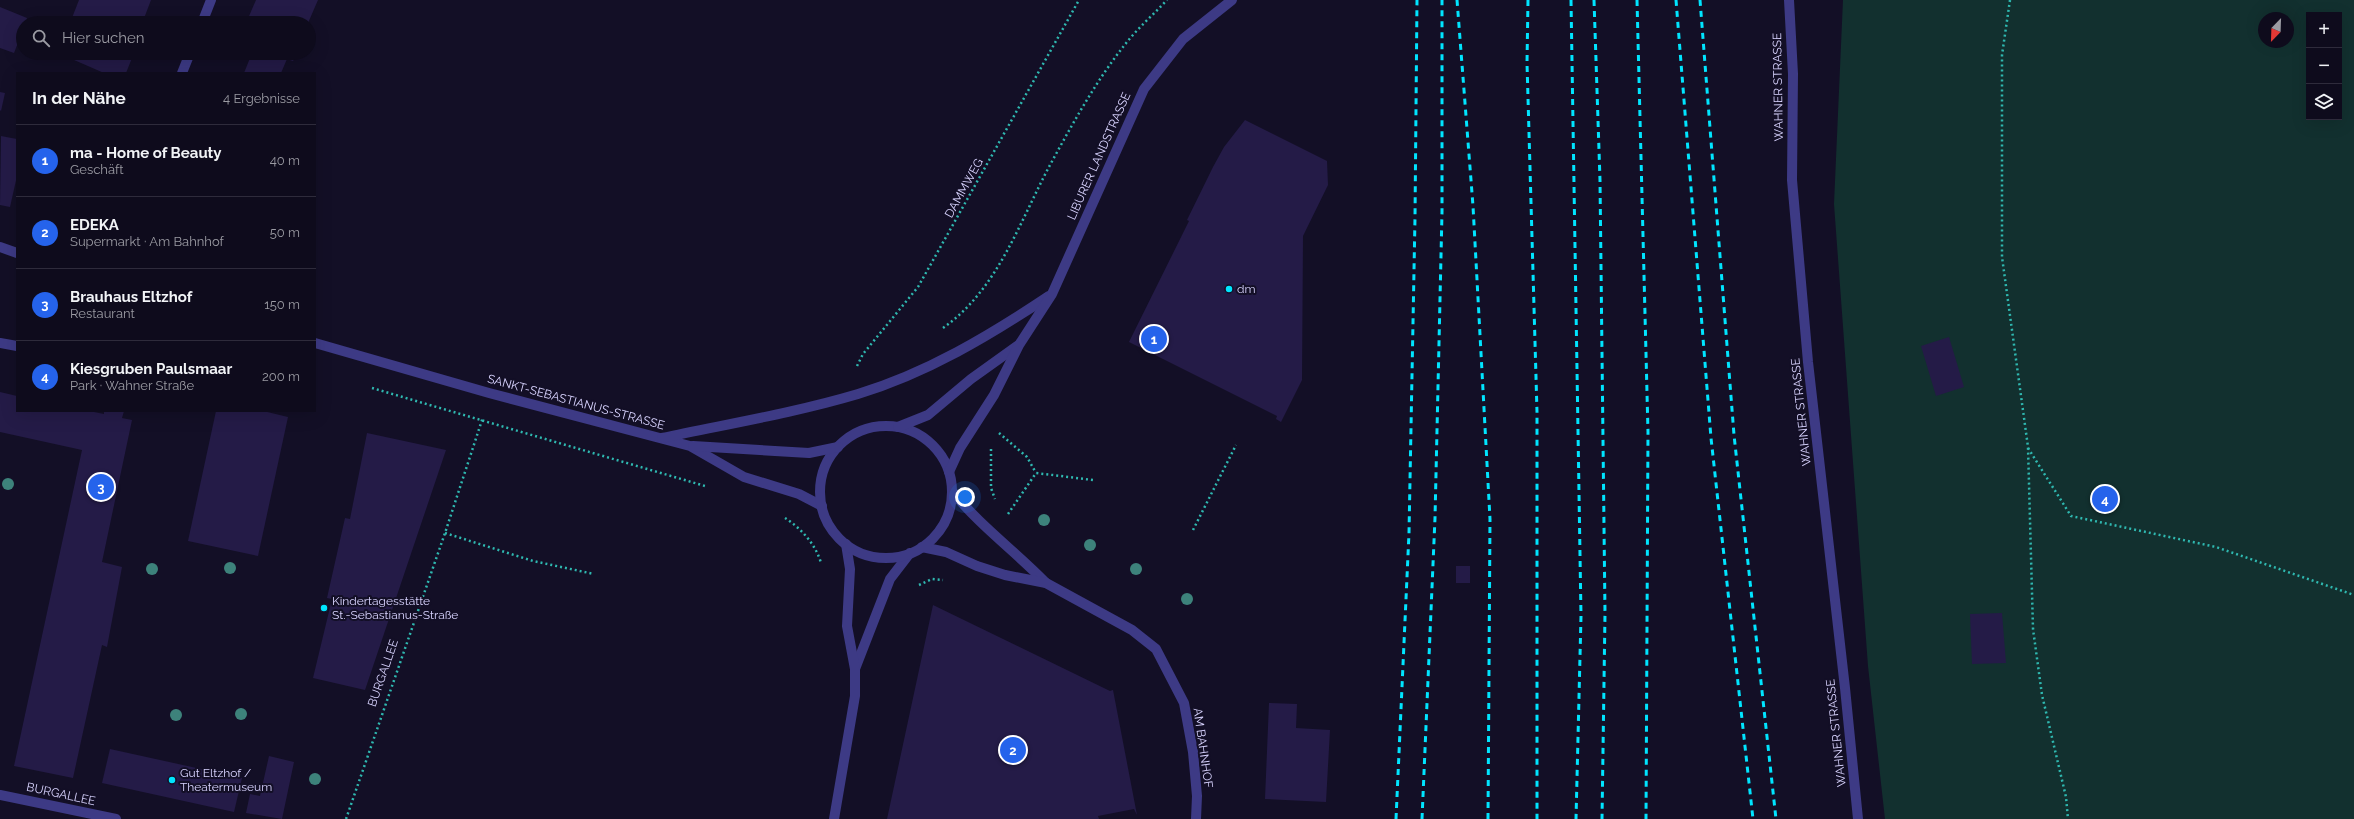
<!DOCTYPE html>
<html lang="de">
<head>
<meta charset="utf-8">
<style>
	:root { --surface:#0e0b1c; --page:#1c1929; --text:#f1f3f6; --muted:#9b9ba3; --line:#2e2b3b; --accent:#2563eb }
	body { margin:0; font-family:Raleway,sans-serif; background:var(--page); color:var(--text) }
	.controls { position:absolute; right:12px; top:12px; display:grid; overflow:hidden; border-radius:0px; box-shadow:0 4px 16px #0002 }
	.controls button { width:36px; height:36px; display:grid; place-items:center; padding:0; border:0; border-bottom:1px solid var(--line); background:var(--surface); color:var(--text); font:20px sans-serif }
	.compass { position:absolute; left:2258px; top:12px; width:36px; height:36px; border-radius:50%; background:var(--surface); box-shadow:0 4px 16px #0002; rotate:203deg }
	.you { position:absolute; left:965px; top:497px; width:14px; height:14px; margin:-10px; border:3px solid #fff; border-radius:50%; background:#1a73e8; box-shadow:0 0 0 6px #1a73e833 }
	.badge { display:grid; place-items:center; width:26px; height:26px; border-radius:50%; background:var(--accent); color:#fff; font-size:13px; font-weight:700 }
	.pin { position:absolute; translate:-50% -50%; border:2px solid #fff; box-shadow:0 1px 4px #0006 }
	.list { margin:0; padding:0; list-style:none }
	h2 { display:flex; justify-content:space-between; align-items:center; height:52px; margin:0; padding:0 16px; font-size:17px }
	h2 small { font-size:13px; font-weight:400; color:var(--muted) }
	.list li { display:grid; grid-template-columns:26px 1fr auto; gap:12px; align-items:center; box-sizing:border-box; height:72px; padding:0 16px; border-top:1px solid var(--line) }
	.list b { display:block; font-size:15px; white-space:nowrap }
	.list p { margin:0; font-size:13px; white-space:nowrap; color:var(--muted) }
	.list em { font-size:13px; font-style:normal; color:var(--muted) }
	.icon { flex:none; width:22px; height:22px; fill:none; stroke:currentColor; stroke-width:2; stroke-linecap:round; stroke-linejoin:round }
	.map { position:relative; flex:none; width:2354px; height:819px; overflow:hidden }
	.search { position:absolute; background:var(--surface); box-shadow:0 4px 16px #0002; left:16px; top:16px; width:300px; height:44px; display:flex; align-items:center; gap:10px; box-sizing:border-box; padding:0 14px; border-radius:22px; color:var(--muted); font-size:15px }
	.panel { position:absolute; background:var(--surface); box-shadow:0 4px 16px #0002; left:16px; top:72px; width:300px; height:340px; border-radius:0px }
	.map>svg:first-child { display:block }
	.green { fill:#12302f; fill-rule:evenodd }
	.building { fill:#241b47 }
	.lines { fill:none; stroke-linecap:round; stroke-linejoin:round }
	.path { stroke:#2fb8b0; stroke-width:2.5; stroke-dasharray:2 3; stroke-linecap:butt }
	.service { stroke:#3d3a85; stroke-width:10 }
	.minor { stroke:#3d3a85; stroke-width:10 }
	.tertiary { stroke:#3d3a85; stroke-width:10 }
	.rail { stroke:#00e5ff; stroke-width:3; stroke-dasharray:6 5; stroke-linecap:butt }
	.tree { fill:#3d827b }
	.poi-dot { fill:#00e5ff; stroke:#130f26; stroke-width:1.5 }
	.labels { text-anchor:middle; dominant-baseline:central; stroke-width:4; stroke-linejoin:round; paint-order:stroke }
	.street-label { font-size:12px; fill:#d9d4ff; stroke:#130f26 }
	.poi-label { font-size:12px; fill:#d9d4ff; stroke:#130f26; text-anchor:start }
</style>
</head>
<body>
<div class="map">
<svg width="2354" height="819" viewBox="0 0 2354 819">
	<rect width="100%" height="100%" fill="#130f26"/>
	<!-- green -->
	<path class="green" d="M1843,0H2354V819H1885L1868,666L1834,204ZM2309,15H2339V117H2309ZM2264,18H2288V42H2264Z"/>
	<!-- building -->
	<g class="building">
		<path d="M79,0H151L143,21L147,23H70Z"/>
		<path d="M256,0H318L308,23H246Z"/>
		<path d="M0,7L27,18L26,23H23V30L14,53L0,48Z"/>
		<path d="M58,53H134L126,73H104Z"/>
		<path d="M252,53H297L293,61L287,59L281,73H244Z"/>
		<path d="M0,92L5,93L1,111L0,110Z"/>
		<path d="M1245,120L1327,161L1328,185L1303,236L1302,380L1281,422L1276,419L1277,416L1129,342L1189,221L1187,220L1213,167L1224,147Z"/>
		<path d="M1,136L17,139V176L10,207L0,205Z"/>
		<path d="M1949,337L1964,387L1936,396L1921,346Z"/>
		<path d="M0,392L17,396V411H89L104,414V411H124L122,418L132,420L102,562L122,567L107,647L102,645L73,778L14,766L82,450L0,432Z"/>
		<path d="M216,411H263L288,417L258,556L188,541Z"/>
		<path d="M367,433L446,450L365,690L313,678L332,599L327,598L345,518L350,519Z"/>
		<rect x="1456" y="566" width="14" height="17"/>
		<path d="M933,605L1110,691L1113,690L1137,815L1134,809L1098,816L1099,819H887Z"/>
		<path d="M2002,613L2006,663L1972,664L1970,614Z"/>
		<path d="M1269,703L1297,704L1296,728L1330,730L1326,802L1265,799Z"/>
		<path d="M110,749L242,778L234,812L102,783Z"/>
		<path d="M269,756L294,762L282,819L246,813L250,794L260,796Z"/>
	</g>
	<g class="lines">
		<!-- path -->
		<g class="path">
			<path d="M2010,0L2002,55V257L2028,447L2033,629L2042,695L2066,797L2068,819"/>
			<path d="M943,328C998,289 1019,223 1050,165C1073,123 1097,79 1127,42C1139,27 1154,14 1167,0"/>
			<path d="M857,366L863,354L918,287L1079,0"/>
			<path d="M372,388L705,486"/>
			<path d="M999,433L1027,457L1036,473"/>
			<path d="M2028,448L2071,516L2216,547L2354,595"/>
			<path d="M991,449V488L995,499"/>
			<path d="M1008,514L1036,473L1093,480"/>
			<path d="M785,518C801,528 816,545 821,563"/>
			<path d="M1193,530L1236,445"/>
			<path d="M445,533L533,561L594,574"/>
			<path d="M919,585L932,579L943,580"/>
			<path d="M346,819L445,533L483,417"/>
		</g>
		<!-- service -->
		<g class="service">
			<path d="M0,343L17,346"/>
			<path d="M855,669L890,579L910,553"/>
			<path d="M834,819L855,696V669L847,626L850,569L846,544"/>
		</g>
		<!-- minor -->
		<g class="minor">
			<path d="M202,23L211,0"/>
			<path d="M182,73L190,53"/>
			<path d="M952,491C980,526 1015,551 1046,583"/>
			<path d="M922,547L946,552L977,566L1005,575L1046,583L1132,630L1156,649L1184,703L1193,752L1197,796L1196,819"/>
			<path d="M0,795L116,819"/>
		</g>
		<!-- tertiary -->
		<g class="tertiary">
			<path d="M1789,0L1793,74L1792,180L1808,362L1845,688L1858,819"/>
			<path d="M0,247L17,253"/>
			<path d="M315,343L489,393L690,446L744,477L799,494L822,506"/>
			<circle cx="886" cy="492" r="66"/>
			<path d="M898,427L928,415L971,379L1017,346"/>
			<path d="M662,438C727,424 794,413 858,394C927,373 989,336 1049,296"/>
			<path d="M693,446L809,453L838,447"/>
			<path d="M949,472L960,448L994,395L1019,345L1052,294L1144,89L1183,39L1232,0"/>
		</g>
		<!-- rail -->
		<g class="rail">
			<path d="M1457,0L1473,206L1490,519L1488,819"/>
			<path d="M1528,0L1527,63L1537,412V819"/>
			<path d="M1571,0L1581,616L1576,819"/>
			<path d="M1594,0L1600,180L1605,613L1602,819"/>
			<path d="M1637,0L1648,432L1646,819"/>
			<path d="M1676,0L1711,438L1753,819"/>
			<path d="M1700,0L1734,435L1776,819"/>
			<path d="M1396,819L1409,533L1415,218L1417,0"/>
			<path d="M1422,819L1435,518L1442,212V0"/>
		</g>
	</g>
	<!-- trees -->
	<g class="tree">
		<circle cx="8" cy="484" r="6"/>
		<circle cx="1044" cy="520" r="6"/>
		<circle cx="1090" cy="545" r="6"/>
		<circle cx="230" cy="568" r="6"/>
		<circle cx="152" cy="569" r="6"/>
		<circle cx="1136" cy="569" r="6"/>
		<circle cx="1187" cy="599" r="6"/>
		<circle cx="241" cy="714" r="6"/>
		<circle cx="176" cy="715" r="6"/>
		<circle cx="315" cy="779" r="6"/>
	</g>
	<!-- markers -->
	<g class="poi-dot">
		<circle cx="1229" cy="289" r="4"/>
		<circle cx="324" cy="608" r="4"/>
		<circle cx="172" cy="780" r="4"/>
	</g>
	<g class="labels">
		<!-- street labels -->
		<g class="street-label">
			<text transform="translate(1778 87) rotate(-91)">WAHNER STRASSE</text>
			<text transform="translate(1099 156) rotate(-66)">LIBURER LANDSTRASSE</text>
			<text transform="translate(964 188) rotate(-61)">DAMMWEG</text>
			<text transform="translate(576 402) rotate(15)">SANKT-SEBASTIANUS-STRASSE</text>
			<text transform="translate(1801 412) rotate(-96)">WAHNER STRASSE</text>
			<text transform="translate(383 673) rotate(-71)">BURGALLEE</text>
			<text transform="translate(1836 733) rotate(-96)">WAHNER STRASSE</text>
			<text transform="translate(1203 748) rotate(82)">AM BAHNHOF</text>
			<text transform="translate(61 794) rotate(12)">BURGALLEE</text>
		</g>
		<!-- poi labels -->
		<g class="poi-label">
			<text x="1237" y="289">dm</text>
			<text x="332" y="601">Kindertagesstätte<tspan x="332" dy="14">St.-Sebastianus-Straße</tspan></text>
			<text x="180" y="773">Gut Eltzhof /<tspan x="180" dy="14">Theatermuseum</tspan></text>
		</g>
	</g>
</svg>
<div class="controls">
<button>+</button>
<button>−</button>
<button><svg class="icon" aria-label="layers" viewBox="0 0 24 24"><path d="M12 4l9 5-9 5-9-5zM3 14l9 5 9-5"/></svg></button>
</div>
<svg class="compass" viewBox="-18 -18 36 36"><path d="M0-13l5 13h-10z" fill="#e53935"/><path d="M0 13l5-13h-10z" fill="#9b9ba3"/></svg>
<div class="you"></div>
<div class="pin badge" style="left:1154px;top:339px">1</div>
<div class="pin badge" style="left:1013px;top:750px">2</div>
<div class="pin badge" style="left:101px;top:487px">3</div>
<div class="pin badge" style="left:2105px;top:499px">4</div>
<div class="search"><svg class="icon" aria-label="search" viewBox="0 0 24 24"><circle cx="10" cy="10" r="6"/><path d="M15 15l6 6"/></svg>Hier suchen</div>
<section class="panel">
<h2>In der Nähe<small>4 Ergebnisse</small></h2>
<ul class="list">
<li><span class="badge">1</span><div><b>ma - Home of Beauty</b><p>Geschäft</p></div><em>40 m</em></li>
<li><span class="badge">2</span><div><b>EDEKA</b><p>Supermarkt · Am Bahnhof</p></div><em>50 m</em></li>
<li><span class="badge">3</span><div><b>Brauhaus Eltzhof</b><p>Restaurant</p></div><em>150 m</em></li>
<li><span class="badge">4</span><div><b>Kiesgruben Paulsmaar</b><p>Park · Wahner Straße</p></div><em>200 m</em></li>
</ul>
</section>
</div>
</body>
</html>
